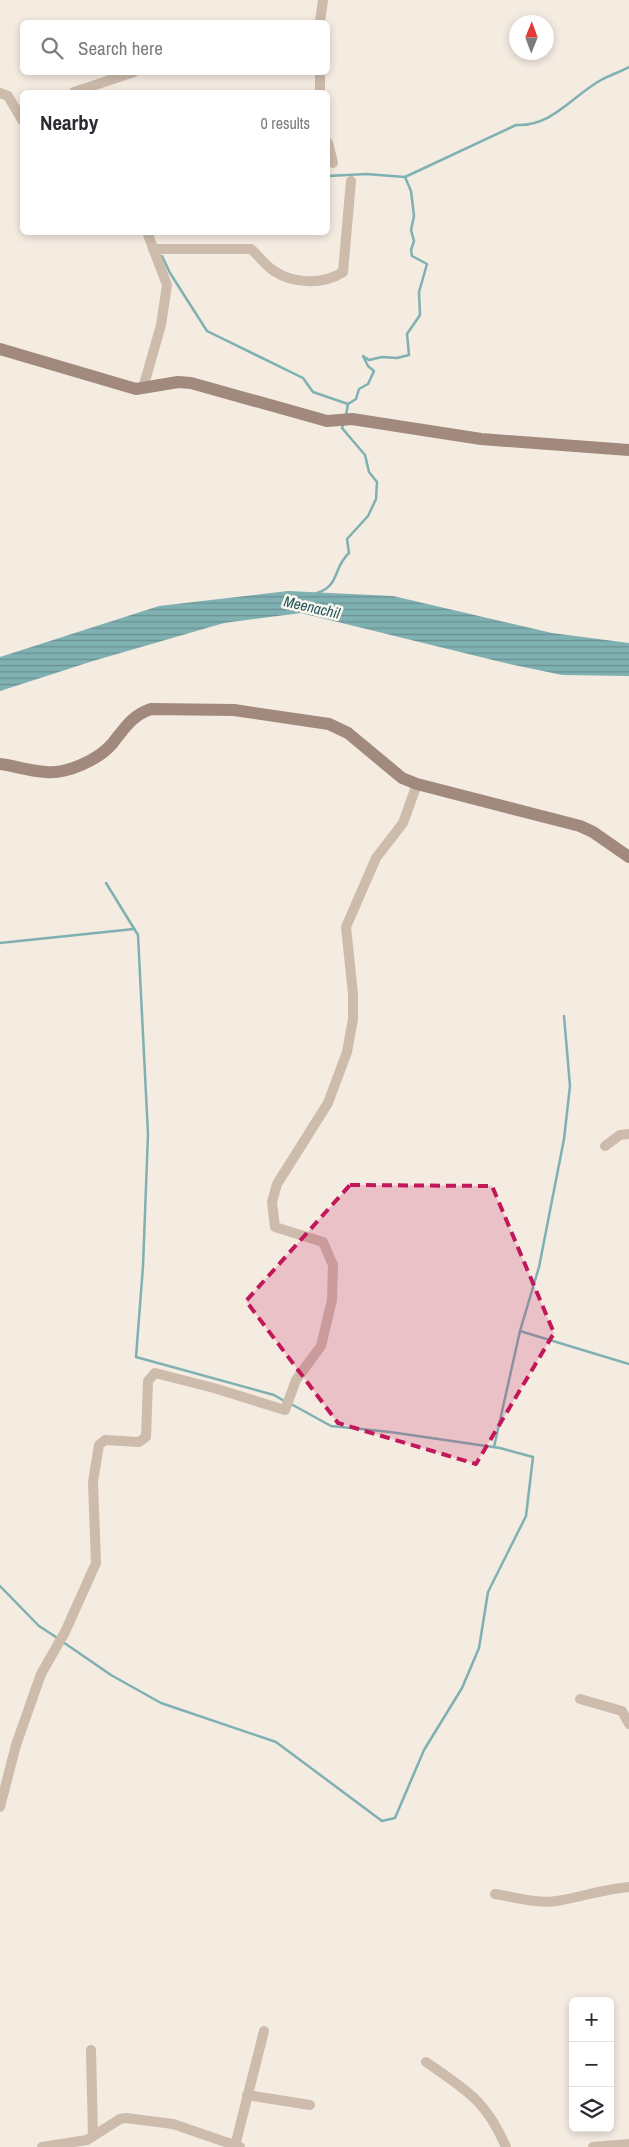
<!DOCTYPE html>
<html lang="en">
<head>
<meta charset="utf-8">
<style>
	:root { --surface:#fff; --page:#f2f2f3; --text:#2b2b33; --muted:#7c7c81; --line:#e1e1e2 }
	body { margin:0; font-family:"Archivo Narrow",sans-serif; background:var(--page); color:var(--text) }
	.controls { position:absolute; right:15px; bottom:15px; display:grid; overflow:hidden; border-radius:8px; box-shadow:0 2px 8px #0003 }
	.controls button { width:45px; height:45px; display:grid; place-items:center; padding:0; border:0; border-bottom:1px solid var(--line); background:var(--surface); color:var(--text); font:25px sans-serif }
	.compass { position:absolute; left:509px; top:15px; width:45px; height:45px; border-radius:50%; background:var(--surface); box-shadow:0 2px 8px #0003; rotate:1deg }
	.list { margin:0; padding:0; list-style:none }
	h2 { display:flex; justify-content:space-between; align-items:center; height:65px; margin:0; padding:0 20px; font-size:21px }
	h2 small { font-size:16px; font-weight:400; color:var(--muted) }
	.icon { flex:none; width:28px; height:28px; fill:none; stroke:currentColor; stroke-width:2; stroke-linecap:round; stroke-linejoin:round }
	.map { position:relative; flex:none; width:629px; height:2147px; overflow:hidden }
	.search { position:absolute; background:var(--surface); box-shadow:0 2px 8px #0003; left:20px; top:20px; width:310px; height:55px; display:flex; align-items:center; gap:12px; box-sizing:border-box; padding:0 18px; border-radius:8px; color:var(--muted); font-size:19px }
	.panel { position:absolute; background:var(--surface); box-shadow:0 2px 8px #0003; left:20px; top:90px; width:310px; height:145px; border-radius:8px }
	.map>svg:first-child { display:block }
	.water { fill:url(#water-rules) }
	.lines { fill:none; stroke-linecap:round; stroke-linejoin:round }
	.stream { stroke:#7fb0b2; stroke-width:2.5 }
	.street { stroke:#cdbbac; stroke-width:10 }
	.secondary { stroke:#a18a7d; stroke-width:12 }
	.marked { fill:#c2185b; fill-opacity:0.2; stroke:#c2185b; stroke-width:4; stroke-dasharray:10 6; stroke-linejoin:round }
	.labels { text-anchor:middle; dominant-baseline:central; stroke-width:5; stroke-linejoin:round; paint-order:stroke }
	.water-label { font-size:15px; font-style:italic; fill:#1f5a5e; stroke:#fbf5ee }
</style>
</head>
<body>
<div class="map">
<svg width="629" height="2147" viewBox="0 0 629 2147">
	<defs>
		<pattern id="water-rules" width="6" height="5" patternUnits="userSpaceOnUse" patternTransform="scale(1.25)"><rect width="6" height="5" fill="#7fb0b2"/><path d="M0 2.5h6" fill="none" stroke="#699091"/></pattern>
	</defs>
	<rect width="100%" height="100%" fill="#f4ebe1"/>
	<!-- water -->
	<path class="water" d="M288,591L393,596L552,633L629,643V676L562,675L505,663L301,613L224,623L93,661L0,691V657L159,606Z"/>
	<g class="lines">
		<!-- stream -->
		<g class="stream">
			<path d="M328,176L366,174L405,177"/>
			<path d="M162,256L170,273L207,331L303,378L313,392L348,404"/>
			<path d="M346,415L348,404L356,399L359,389L368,384L374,371L368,366L363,356L369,360L382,357L397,358L409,355L407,334L420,315L419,292L427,264L412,256L411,250L414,241L411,230L414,216L411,191L405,177L516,125C552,127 572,96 601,80C610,75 620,72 629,67"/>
			<path d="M317,593C340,586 333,567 349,553L347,539L368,516L376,499L377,482L369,472L365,455L342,428L343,425"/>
			<path d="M106,883L138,935L148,1134L143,1266L136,1357L274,1395L286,1402"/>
			<path d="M0,943L134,929"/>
			<path d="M520,1331L629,1364"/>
			<path d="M494,1447L520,1331L539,1267L564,1139L570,1086L564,1016"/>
			<path d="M0,1586L39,1626L59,1639"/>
			<path d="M63,1642L111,1675L161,1703L276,1742L382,1821L395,1818L424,1750L462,1688L479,1648L488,1592L526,1516L533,1457L500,1448L390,1432L331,1426L291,1404"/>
		</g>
		<!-- street -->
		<g class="street">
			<path d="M320,22L323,0"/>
			<path d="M320,72V92"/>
			<path d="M74,92L134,72"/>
			<path d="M0,93L8,96L22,120"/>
			<path d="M328,143L333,163"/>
			<path d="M153,249H251C259,256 265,265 274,271C294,284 323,285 343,272L351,181"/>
			<path d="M143,388L161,325L167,285L147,232"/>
			<path d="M605,1146L620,1135L629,1134"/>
			<path d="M580,1699L622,1711L629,1724"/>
			<path d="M0,1807L16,1745L41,1674L65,1632L96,1563L93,1482L99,1445L105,1440L139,1442L146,1437L148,1381L155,1373L214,1388L285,1410L296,1380L321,1346L332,1300L333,1265L323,1242L275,1227L272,1202L277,1184L328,1103L347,1052L353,1019V994L346,927L376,858L403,823L417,784"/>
			<path d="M495,1894C515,1897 537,1904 557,1901C581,1897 604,1889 629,1887"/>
			<path d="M91,2050L93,2136"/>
			<path d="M426,2062C466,2090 486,2100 506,2147"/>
			<path d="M247,2095L310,2105"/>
			<path d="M235,2146L264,2031"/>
			<path d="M42,2147L87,2140L120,2119L126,2118L173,2124L240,2147"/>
			<path d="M593,2147L629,2144"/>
		</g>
		<!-- secondary -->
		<g class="secondary">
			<path d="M0,349L136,389L178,382L191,383L327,421L352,419L481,439L629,450"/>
			<path d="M0,764C15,766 30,771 46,772C67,774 98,760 112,744C124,729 132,715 151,709L234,710L329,724L348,733L402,778L417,784L580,826L593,832L629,857"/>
		</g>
	</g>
	<!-- marked area -->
	<path class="marked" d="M350,1185L492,1186L554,1333L476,1464L338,1423L246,1301Z"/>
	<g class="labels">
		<!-- water labels -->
		<g class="water-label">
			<text transform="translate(312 607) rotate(13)">Meenachil</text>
		</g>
	</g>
</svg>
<div class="controls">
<button>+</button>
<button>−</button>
<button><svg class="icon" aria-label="layers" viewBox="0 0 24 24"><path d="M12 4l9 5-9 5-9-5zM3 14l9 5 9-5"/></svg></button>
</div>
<svg class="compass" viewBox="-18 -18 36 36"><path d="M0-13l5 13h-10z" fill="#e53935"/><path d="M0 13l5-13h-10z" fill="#7c7c81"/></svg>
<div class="search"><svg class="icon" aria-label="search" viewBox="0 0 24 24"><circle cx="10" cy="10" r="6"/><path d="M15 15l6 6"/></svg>Search here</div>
<section class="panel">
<h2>Nearby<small>0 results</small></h2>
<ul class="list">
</ul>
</section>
</div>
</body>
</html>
